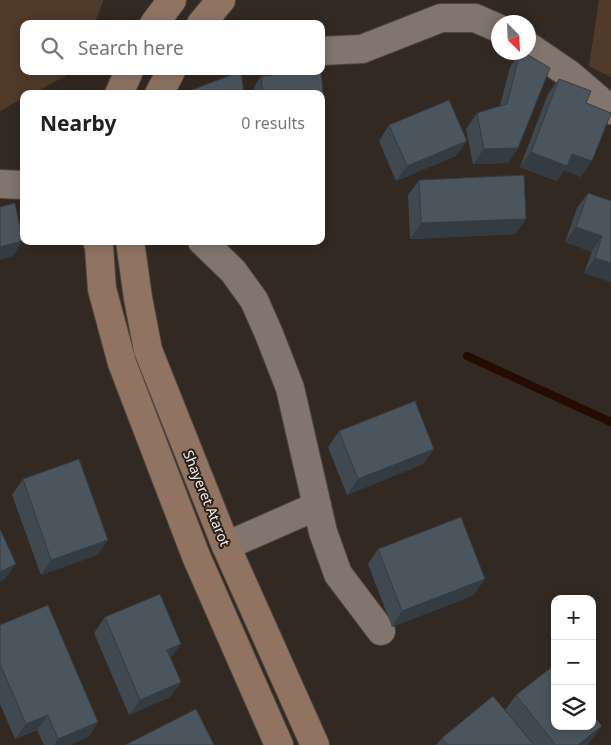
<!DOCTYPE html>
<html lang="en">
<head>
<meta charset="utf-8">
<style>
	:root { --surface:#fff; --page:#f2f2f2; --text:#202124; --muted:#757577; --line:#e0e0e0 }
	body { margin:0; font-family:"Noto Sans",sans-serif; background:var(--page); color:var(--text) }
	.controls { position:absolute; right:15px; bottom:15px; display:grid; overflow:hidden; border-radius:10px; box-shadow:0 2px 12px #0003 }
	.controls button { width:45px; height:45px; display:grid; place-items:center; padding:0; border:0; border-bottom:1px solid var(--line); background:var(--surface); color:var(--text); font:25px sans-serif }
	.compass { position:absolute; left:491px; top:15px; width:45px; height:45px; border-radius:50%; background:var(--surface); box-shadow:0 2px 12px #0003; rotate:156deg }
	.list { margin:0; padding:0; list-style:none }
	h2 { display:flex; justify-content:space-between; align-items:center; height:65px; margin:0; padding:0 20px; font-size:21px }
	h2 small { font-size:16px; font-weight:400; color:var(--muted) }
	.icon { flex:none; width:28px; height:28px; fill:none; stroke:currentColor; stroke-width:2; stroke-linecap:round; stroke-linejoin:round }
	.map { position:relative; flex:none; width:611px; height:745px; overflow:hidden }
	.search { position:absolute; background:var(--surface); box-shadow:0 2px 12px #0003; left:20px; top:20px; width:305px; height:55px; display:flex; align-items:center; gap:12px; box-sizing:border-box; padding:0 18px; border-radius:10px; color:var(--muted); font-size:19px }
	.panel { position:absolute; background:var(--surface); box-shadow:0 2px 12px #0003; left:20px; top:90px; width:305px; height:155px; border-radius:10px }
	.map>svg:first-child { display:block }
	.green { fill:#503a29 }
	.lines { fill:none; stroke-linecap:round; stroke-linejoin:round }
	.stream { stroke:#240c00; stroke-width:8 }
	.street-casing { stroke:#4f4742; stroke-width:30 }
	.secondary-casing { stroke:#4f4742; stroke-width:30 }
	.street { stroke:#81756e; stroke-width:28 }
	.secondary { stroke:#907461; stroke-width:28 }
	.wall { fill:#404950 }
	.shaded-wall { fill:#343c41 }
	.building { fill:#4b555d; stroke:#343c41 }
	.labels { text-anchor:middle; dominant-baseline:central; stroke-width:4; stroke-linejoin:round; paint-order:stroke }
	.street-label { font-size:14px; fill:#f6f0eb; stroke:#281f19 }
</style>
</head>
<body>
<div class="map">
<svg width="611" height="745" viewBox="0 0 611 745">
	<rect width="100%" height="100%" fill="#322922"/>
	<!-- green -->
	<g class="green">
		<path d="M0,0H104L94,24H24V71H75L32,94H24V98L0,111Z"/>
		<path d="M599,0H611V77L589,66Z"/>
	</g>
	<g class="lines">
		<!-- stream -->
		<path class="stream" d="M467,356L611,422"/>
		<defs>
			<g id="street">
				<path d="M528,46L569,74L611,110"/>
				<path d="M321,51L362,49L441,18H475L498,28"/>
				<path d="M0,184L24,185"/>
				<path d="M202,241L233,271L254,300L269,334L290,388L323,532L338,574L381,631"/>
				<path d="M226,546L317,506"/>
			</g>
			<g id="secondary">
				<path d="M154,24L172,0"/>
				<path d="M201,24L221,0"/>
				<path d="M119,94L129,71"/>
				<path d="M159,94L171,71"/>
				<path d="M97,241L99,247L102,289L122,363L196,556L279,745"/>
				<path d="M130,241L138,298L148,350L226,546L315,745"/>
			</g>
		</defs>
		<!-- street casing -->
		<use href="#street" class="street-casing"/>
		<!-- secondary casing -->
		<use href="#secondary" class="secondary-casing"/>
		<!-- street -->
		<use href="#street" class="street"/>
		<!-- secondary -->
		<use href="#secondary" class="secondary"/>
	</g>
	<!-- wall -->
	<g class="wall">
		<path d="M520,52H523L518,148L508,163L473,164L466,129L477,113L500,106L510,67Z"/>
		<path d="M261,76L321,94H254V87Z"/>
		<path d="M559,79L586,103L581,177L564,170L557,181L520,167L548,94Z"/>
		<path d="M389,125L456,156L396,181L379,141Z"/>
		<path d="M419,180L526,219L515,234L410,239L408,195Z"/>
		<path d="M588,193L611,201V282L584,273L592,252L565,242L577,208Z"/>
		<path d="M339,431L434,449L423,464L347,495L328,447Z"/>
		<path d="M23,479L108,540L97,555L41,575L12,495Z"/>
		<path d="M378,549L474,595L392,627L368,564Z"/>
		<path d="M105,617L171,658L181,682L170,697L129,715L94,633Z"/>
		<path d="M0,625L98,722L88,737L70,745H44L37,730L15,739L0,704Z"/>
		<path d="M516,695L591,741L587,745H436L442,738L522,731L505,710Z"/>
	</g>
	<!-- shaded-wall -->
	<g class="shaded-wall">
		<path d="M467,141L456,156L396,181L407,166Z"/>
		<path d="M518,148L508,163L473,164L484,149Z"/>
		<path d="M531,152L572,154L592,161L581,177L564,170L557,181L520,167Z"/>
		<path d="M526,219L515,234L410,239L421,223Z"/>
		<path d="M576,227L602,236L592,252L565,242Z"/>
		<path d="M23,241L13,256L0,260V247Z"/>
		<path d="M595,258L611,263V282L584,273Z"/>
		<path d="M434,449L423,464L347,495L358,479Z"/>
		<path d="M108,540L97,555L41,575L51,560Z"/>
		<path d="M16,564L5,579L0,582V572Z"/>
		<path d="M485,579L474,595L392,627L402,611Z"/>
		<path d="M181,644L170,659L167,650Z"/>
		<path d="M181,682L170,697L129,715L140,700Z"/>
		<path d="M48,715L37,730L15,739L26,724Z"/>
		<path d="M98,722L88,737L70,745H54L58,739Z"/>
		<path d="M602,726L591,741L587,745H578Z"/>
	</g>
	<!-- building -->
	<g class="building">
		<path d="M520,52H523L550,68L518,148L484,149L477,113L507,104Z"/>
		<path d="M241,71L244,94H183L184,93Z"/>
		<path d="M315,71H321L324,105H321V94H263L261,76Z"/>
		<path d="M559,79L591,91L586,103L611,113L592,161L572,154L567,166L531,152Z"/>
		<path d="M449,100L467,141L407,166L389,125Z"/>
		<path d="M524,175L526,219L421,223L419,180Z"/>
		<path d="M588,193L611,201V263L595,258L602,236L576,227Z"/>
		<path d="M15,203L23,241L0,247V207Z"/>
		<path d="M415,401L434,449L358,479L339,431Z"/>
		<path d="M79,459L108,540L51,560L23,479Z"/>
		<path d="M461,517L485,579L402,611L378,549Z"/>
		<path d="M0,529L16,564L0,572Z"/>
		<path d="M160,594L181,644L167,650L181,682L140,700L105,617Z"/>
		<path d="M48,605L98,722L58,739L48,715L26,724L0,664V625Z"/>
		<path d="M553,666L555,668V726H592V714L602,726L578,745H556L516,695Z"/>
		<path d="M493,696L534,745H448L442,738Z"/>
		<path d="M196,709L214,745H125Z"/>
	</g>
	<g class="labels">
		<!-- street labels -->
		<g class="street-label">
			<text transform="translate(207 498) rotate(68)">Shayeret Atarot</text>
		</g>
	</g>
</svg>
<div class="controls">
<button>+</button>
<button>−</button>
<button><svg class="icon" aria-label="layers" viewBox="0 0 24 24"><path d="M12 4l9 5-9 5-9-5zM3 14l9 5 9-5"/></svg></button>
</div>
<svg class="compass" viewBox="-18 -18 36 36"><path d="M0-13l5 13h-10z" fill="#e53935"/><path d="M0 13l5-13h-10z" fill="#757577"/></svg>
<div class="search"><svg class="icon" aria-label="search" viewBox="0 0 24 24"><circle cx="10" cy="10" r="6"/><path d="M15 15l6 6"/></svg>Search here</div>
<section class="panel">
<h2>Nearby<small>0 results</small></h2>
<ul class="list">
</ul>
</section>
</div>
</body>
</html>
